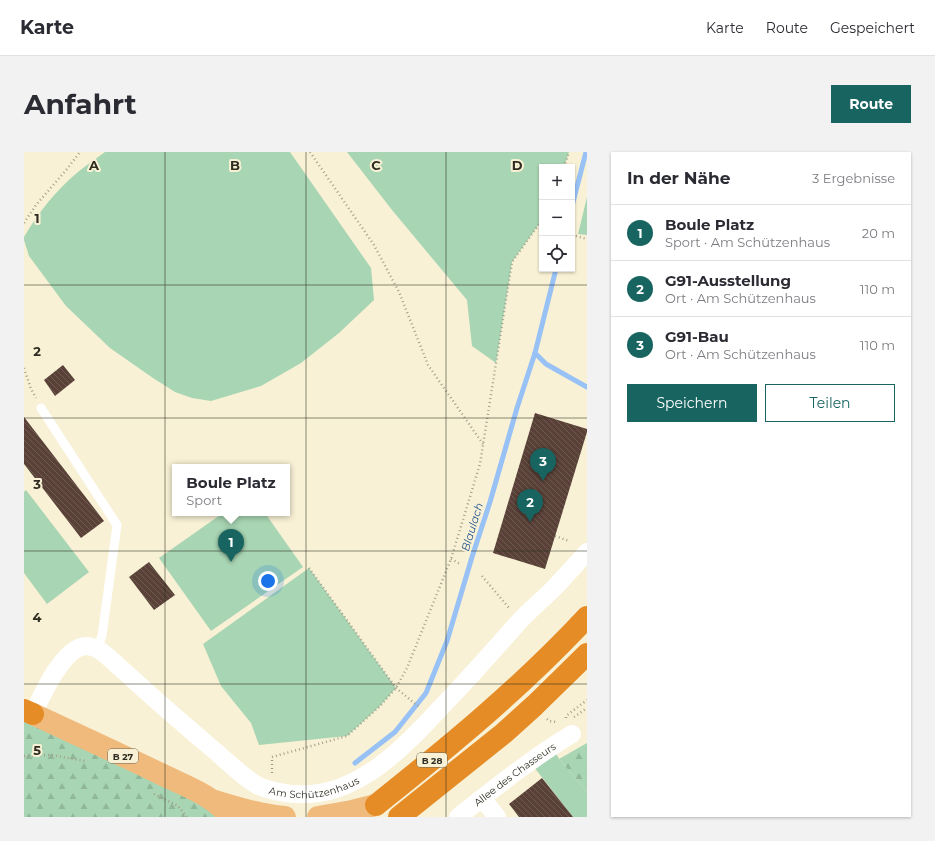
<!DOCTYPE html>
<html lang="de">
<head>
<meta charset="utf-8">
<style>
	:root { --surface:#fff; --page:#f2f2f3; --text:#2b2b33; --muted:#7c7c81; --line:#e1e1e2; --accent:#176460 }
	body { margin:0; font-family:Montserrat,sans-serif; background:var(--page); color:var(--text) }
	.controls { position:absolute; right:12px; top:12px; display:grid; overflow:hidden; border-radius:0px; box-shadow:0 1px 3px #0004 }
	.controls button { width:36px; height:36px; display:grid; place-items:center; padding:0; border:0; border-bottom:1px solid var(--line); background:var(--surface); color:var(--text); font:20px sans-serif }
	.you { position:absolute; left:244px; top:429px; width:14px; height:14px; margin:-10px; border:3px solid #fff; border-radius:50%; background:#1a73e8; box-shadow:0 0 0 6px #1a73e833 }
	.badge { display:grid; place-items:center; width:26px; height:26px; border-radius:50%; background:var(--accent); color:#fff; font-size:13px; font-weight:700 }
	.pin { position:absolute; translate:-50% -33px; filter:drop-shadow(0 1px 2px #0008) }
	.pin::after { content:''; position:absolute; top:21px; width:14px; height:12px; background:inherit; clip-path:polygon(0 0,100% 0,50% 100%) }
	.popup { position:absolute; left:148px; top:312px; width:118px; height:52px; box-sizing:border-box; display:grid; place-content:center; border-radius:0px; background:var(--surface); filter:drop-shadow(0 1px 3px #0005); font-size:13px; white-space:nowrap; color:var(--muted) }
	.popup b { font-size:15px; color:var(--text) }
	.popup::after { content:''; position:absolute; left:50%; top:100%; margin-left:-8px; border:8px solid transparent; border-top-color:var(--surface) }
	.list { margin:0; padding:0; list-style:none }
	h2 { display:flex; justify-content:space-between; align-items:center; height:52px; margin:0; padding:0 16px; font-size:17px }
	h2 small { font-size:13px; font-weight:400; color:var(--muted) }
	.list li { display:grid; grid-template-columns:26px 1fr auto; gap:12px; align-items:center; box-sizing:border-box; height:56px; padding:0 16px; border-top:1px solid var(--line) }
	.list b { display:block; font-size:15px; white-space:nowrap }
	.list p { margin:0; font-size:13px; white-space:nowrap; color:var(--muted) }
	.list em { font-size:13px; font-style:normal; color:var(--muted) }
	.actions { display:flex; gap:8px; padding:12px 16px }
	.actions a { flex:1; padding:9px 0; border:1px solid var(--accent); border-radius:0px; text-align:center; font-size:14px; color:var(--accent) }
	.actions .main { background:var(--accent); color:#fff }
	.icon { flex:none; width:22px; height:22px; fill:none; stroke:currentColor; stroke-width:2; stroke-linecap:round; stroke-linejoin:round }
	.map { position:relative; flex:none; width:563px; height:665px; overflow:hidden; border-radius:0px }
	header { display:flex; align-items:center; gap:24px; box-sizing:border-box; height:56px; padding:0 20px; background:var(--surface); border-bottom:1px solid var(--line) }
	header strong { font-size:19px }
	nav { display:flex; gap:22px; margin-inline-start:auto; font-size:14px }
	.intro { display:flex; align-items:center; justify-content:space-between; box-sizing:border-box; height:96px; padding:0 24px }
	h1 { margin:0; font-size:28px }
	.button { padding:10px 18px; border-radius:0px; background:var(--accent); color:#fff; font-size:14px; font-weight:700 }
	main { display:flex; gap:24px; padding:0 24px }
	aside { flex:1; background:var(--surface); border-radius:0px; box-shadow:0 1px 3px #0004 }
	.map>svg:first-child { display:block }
	.green { fill:#a8d5b3 }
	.forest { fill:url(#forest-firs) }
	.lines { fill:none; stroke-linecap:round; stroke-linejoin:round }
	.stream { stroke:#98c1f5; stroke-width:5 }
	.building { fill:url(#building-back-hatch) }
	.path { stroke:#a5a08b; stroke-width:2.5; stroke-dasharray:1 3; stroke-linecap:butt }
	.lane { stroke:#fff; stroke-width:9 }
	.street { stroke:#fff; stroke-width:18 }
	.primary { stroke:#f0ba7d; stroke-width:22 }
	.highway { stroke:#e68c26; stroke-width:22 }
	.grid { fill:none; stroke:#2e2c21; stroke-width:1; stroke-opacity:0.55 }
	.labels { text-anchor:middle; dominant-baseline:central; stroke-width:4; stroke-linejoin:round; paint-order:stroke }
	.shield { fill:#f8f1d5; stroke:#6b6757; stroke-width:1 }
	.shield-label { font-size:9px; font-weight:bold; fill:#2e2c21 }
	.street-label { font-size:10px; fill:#2e2c21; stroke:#f8f1d5 }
	.water-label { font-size:11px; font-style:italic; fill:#215593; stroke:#f8f1d5 }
	.grid-label { font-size:13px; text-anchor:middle; font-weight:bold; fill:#2e2c21; stroke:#f8f1d5; stroke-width:4; stroke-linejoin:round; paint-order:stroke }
</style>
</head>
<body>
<header>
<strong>Karte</strong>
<nav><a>Karte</a><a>Route</a><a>Gespeichert</a></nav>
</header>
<div class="intro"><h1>Anfahrt</h1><a class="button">Route</a></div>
<main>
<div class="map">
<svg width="563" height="665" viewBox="0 0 563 665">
	<defs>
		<pattern id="forest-firs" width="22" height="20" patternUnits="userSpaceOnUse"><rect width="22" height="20" fill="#a8d5b3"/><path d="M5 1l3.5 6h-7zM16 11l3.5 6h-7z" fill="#91b79a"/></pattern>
		<pattern id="building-back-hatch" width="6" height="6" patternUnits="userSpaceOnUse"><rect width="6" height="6" fill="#594138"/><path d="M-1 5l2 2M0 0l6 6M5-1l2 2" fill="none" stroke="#6e5a52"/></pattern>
	</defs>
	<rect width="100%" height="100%" fill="#f8f1d5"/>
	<!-- green -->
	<g class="green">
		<path d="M81,0H266L347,116L350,148L315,181L277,211L237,234L187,249L168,246L151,240L129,226L86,196L42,154L5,104L0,88V85C14,61 32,38 54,20C62,13 72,7 81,0Z"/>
		<path d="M323,0H545L540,15H518V68L488,110L472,211L448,194L443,148L368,58Z"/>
		<path d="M563,45V83L554,82Z"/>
		<path d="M2,338L65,420L23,452L0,421V340Z"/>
		<path d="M199,361H241L279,415L187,479L135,406Z"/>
		<path d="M285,416L372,536L355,555L323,584L235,593L227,571L197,534L179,492Z"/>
		<path d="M528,594L535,607L563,640V665H549L506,610Z"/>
	</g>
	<!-- forest -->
	<g class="forest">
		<path d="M0,558L206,665H0Z"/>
		<path d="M563,591V640L535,607Z"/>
	</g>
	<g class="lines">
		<!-- stream -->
		<g class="stream">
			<path d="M548,54L562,0"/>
			<path d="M511,201L522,212L563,235"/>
			<path d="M331,611L371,580L402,541L423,489L448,405L466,350L493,256L511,201L532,117"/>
		</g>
	</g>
	<!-- building -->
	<g class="building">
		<path d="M39,213L51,228L31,244L20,228Z"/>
		<path d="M511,261L563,277V280L521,417L469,401Z"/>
		<path d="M0,265L80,369L57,386L0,312Z"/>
		<path d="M125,410L151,443L130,458L105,425Z"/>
		<path d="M518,626L549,665H495L485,652Z"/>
	</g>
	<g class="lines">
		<!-- path -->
		<g class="path">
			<path d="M286,0L350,93L375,140L404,213L459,292"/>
			<path d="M540,15L545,0"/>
			<path d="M0,71L12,53L43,17L56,0"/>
			<path d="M548,83L563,87"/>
			<path d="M0,216L7,237L12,246"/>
			<path d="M531,384L545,389"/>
			<path d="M427,407L436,412"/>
			<path d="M285,416L372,536L395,555"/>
			<path d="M458,424L485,456"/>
			<path d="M550,565L563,556"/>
			<path d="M542,566V564L563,548"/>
			<path d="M523,567L525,569L533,570"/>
			<path d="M0,604L27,603L61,609"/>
			<path d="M248,621V605L323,584L355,555L372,536L383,516L427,407L456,312L488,110L518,68"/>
			<path d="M130,642L154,654L163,665"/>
		</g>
		<!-- lane -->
		<path class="lane" d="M17,256L93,373L78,484L73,497"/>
		<!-- street -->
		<g class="street">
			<path id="s1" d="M9,562C18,543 39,495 62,494C65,494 71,496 73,497C76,498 79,501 82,503C92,512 102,521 112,530C138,554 164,576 191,599C204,610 217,623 231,632C241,638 262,642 274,642C335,646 385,590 423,549C447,524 470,498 493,472C503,460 516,450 528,438C540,426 551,413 563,400"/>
			<path d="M458,646L473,665"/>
			<path id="s2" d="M434,665C471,636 508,606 548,582"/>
		</g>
		<!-- primary -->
		<g class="primary">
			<path d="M9,562C52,582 96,602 139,623C162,634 190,644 206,665"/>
			<path d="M191,649C214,656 237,663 261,665"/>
			<path d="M294,665L328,659L352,653"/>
		</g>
		<!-- highway -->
		<g class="highway">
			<path d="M0,558L9,562"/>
			<path d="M352,653C426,594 499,534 563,465"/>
			<path d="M375,665L480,581L511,553L563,502"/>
		</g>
	</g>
	<!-- grid -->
	<path class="grid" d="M141,0V665M282,0V665M422,0V665M0,133H563M0,266H563M0,399H563M0,532H563"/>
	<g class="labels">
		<!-- shield labels -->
		<g class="shield">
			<rect x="84" y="597" width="30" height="14" rx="3"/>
			<rect x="393" y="601" width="30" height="14" rx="3"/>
		</g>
		<g class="shield-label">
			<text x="99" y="604">B 27</text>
			<text x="408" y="608">B 28</text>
		</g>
		<!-- street labels -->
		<g class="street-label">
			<text stroke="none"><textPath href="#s2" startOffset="71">Allee des Chasseurs</textPath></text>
			<text stroke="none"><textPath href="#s1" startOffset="370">Am Schützenhaus</textPath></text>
		</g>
		<!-- water labels -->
		<g class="water-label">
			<text transform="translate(448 375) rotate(-73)">Blaulach</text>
		</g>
	</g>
	<g class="grid-label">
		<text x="70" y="18">A</text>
		<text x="211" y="18">B</text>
		<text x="352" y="18">C</text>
		<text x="493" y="18">D</text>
		<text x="13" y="71">1</text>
		<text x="13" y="204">2</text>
		<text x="13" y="337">3</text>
		<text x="13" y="470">4</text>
		<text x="13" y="603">5</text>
	</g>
</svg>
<div class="controls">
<button>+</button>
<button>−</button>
<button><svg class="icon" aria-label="locate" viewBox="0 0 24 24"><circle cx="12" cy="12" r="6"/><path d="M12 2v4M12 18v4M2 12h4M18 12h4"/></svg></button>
</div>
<div class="you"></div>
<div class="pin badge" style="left:207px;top:410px">1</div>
<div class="popup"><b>Boule Platz</b>Sport</div>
<div class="pin badge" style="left:506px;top:370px">2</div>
<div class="pin badge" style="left:519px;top:329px">3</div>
</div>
<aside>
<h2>In der Nähe<small>3 Ergebnisse</small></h2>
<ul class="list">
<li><span class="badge">1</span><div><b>Boule Platz</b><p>Sport · Am Schützenhaus</p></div><em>20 m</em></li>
<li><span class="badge">2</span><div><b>G91-Ausstellung</b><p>Ort · Am Schützenhaus</p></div><em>110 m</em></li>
<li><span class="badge">3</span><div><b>G91-Bau</b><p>Ort · Am Schützenhaus</p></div><em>110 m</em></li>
</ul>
<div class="actions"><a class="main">Speichern</a><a>Teilen</a></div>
</aside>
</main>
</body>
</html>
